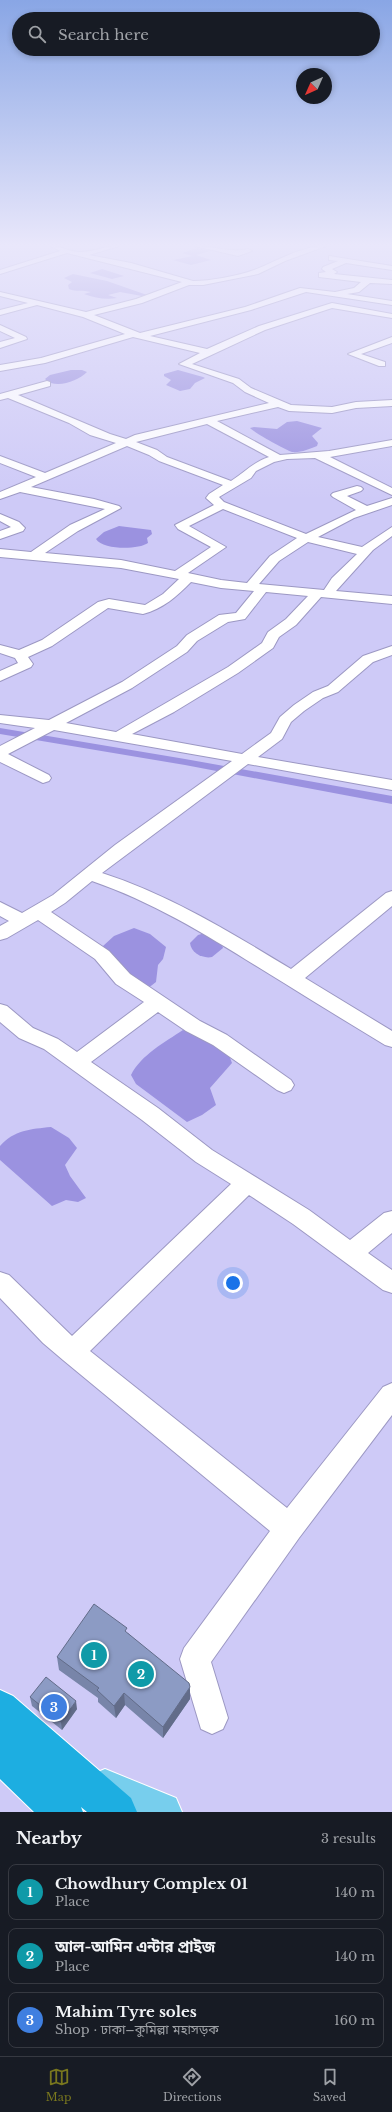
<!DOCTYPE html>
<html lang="en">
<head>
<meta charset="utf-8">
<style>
	:root { --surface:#171b24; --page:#242831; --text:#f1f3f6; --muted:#9ea1a6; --line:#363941; --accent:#79771e }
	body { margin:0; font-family:"Libre Baskerville","Noto Sans Bengali",serif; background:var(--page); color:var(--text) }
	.compass { position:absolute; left:296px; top:68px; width:36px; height:36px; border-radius:50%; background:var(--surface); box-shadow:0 2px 6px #0003; rotate:225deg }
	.you { position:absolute; left:233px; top:1283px; width:14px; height:14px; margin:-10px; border:3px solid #fff; border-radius:50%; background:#1a73e8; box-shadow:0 0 0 6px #1a73e833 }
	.badge { display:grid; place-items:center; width:26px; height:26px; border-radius:50%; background:var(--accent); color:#fff; font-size:13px; font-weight:700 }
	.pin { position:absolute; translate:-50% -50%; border:2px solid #fff; box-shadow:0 1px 4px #0006 }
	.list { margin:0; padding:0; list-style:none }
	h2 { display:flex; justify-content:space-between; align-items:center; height:52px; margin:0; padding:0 16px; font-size:17px }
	h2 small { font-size:13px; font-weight:400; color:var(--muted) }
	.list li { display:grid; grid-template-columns:26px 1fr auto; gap:12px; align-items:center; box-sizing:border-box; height:56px; margin:0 8px 8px; padding:0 8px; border:1px solid var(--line); border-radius:8px }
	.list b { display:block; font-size:15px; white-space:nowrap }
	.list p { margin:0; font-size:13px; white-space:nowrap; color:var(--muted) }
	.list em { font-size:13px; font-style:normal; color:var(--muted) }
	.icon { flex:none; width:22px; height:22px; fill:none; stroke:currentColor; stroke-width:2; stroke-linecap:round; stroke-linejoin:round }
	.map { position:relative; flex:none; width:392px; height:1812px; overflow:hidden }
	.search { position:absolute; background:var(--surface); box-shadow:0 2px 6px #0003; left:12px; right:12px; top:12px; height:44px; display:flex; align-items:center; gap:10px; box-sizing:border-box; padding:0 14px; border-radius:22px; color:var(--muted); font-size:15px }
	.sheet { height:244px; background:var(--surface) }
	nav { display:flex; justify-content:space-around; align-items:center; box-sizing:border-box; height:56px; border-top:1px solid var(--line); background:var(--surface); font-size:11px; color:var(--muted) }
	nav a { display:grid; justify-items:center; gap:2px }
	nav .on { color:var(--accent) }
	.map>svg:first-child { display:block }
	.water { fill:#9b92e0 }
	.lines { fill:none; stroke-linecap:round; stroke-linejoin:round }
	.canal { fill:#9b92e0; fill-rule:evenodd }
	.minor-casing { stroke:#9c98c3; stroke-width:2 }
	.major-casing { stroke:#fff; stroke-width:2 }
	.highway-casing { stroke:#fff; stroke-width:2 }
	.minor { fill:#fff; fill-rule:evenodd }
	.major { fill:#77ceed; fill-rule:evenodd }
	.highway { fill:#1daee1; fill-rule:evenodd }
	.wall { fill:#7885a9 }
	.shaded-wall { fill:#626c89 }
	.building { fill:#8c9bc4; stroke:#626c89 }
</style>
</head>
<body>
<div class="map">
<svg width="392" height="1812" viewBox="0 0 392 1812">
	<rect width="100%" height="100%" fill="#cecaf7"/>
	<!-- water -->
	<g class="water">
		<path d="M197,248L210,251L196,255L211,260L191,265L173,260L193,256L182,253Z"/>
		<path d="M102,269L124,276L112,279L90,273Z"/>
		<path d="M73,274L107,281L147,295L142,296L120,292L108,295L117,298C106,300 95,298 84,294L91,292C83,290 76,292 69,289L68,285L72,282L64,278Z"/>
		<path d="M71,370H82L87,372C78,381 55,390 45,379L50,375Z"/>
		<path d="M178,370L203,377L205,378L195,383L190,389L180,391L166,385L171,380L164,376V374Z"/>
		<path d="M297,421L322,428L312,436L318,443L317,446C310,449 300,453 292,452C286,450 253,432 250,428L254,427L277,429L287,422Z"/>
		<path d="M119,526L151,530L152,534L147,538L148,543C138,550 103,550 96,539L104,532Z"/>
		<path d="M134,928L150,934L166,947L163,959L158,965L156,982L147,989L104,952L103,946L114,936Z"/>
		<path d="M205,933L221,942L223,948L212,957C203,959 191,953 190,943L198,935Z"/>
		<path d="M183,1030L197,1033L227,1050L232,1063L210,1088L216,1105L202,1115L187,1122L136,1084L131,1075C141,1055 165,1042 183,1030Z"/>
		<path d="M51,1127L69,1138L77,1148L65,1165L70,1176L86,1198L78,1202L66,1200L52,1206L0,1160V1146C14,1130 31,1129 51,1127Z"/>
	</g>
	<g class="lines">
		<!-- canal -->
		<path class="canal" d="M0,728L185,759L392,796V804L185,765L0,734Z"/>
		<defs>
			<g id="minor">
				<path d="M51,246C62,246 72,253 82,252C95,251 106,246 119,246L89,255L131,263L193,281C210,281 238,276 254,270C278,261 300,246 326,246L285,261L258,274L203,285H189L142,303L94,315L140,333L245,307L300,288L335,292L354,288L361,282L319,277V273L326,272L322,269L323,267L338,261L329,260V256L392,266V270L346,263L332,269L337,272L334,274L392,280V284L370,283L359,292L347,294L392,301V305L306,292L251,310L150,336L207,349L259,326L332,303L392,314V318L332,308L265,330L192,364L239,379L251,388L291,405L332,407L356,402L392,400V406L356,408L332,413L289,411L278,407L217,421L280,455L329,451L392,440V446L330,457L392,488V495L315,458L287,459L274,462L256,471L251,478L219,497L224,502L306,534L356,510L333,497L331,495L333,493L357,486L361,487L363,489L361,491L347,496L367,506L392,498V505L354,518L318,537L362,547L392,527V536L373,550L336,591L392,596V604L321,597L296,625L279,637L273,648L238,673L174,712L132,734L242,754L271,733L280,717L294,705L313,692L328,686L363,656L392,646V655L373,662L338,692L323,698L304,711L291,722L282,739L258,757L392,780V790L248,764L102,873C170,895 230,932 291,969L386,893L392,891V906L305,978L392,1031V1047L385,1045C351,1024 317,1004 284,983C222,945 162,905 92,881L65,903L51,912L109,951L130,974L200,1021L227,1035L291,1080L294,1085L291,1090L284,1093L277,1090L213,1045L186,1031L158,1012L91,1062L158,1108L212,1150L309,1210L350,1240L384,1213L392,1211V1233L368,1253L392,1270V1293L383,1290L293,1224L249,1195L90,1351L287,1508L383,1387L392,1383V1415L299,1538L211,1662L228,1718L223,1729L212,1734L201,1729L180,1659L184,1648L270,1531L63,1360L43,1343L0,1298V1272L9,1275L72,1336L231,1184L196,1162L142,1120L44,1049L19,1038L0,1022V1004L7,1006L33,1028L58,1039L77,1052L144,1002L116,984L95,959L38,920L7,938L0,940V926L9,921L0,916V902L22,913L53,895L115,845L232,761L54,730L8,754L49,775L51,778L49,781L43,783L0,762V746L35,728L0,723V715L49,720L122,682L177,646L187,635L219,615L236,613L254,591L221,588L191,582C177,596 163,609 143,614L108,608L52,646L28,657L33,664L31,667L0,681V671L18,663L15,658L0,653V645L19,650L42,640L98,602L109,599L145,605L163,594L179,579L121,568L0,557V549L31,552L70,525L105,509L20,492L0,499V492L36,477L0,463V456L45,473L116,443L90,435L69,423L8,398L0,400V394L47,381L50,382V386L18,395L110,434L126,439L135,435L269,403L245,392L233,383L179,364L200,353L133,337L45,363L0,371V365L41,358L125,334L83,317L37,305L0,315V310L28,303L0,296V292L86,312L136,299L182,282L67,253L0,274V270L60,251ZM207,424L269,457C253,462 244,473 231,481L167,457L157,450L136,442ZM127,446L149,455L159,461L223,485L209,494L206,498L214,505L175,525L178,529L211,547L175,571L121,560L45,553L78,531L121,508L119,506L94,499L31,487ZM223,509L297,538L270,556L247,583L221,580L188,573L226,547L189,526ZM308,542L357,554L332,578L324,590L259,584L279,561ZM266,592L308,596L286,619L268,632L262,643L228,667L116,732L66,723L132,688L187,652L197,641L228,622L245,619Z"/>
				<path d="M195,246C213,246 231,253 248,249L252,251L238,256Z"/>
				<path d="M0,325L26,337L27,339L0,348V342L15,338L0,331Z"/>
				<path d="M392,337V343L361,354L385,362V366H379L348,354Z"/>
				<path d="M0,514L19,522L25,528L23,531L0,539V531L11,527L0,521Z"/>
			</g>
			<path id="major" d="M105,1769L176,1798L182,1812H113L91,1803L85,1789L91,1775Z"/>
			<path id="highway" d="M0,1690L13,1696L131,1798L137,1812H87L81,1807L83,1812H34L0,1779Z"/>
		</defs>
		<!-- minor casing -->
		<use href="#minor" class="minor-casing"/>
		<!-- major casing -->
		<use href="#major" class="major-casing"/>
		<!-- highway casing -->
		<use href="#highway" class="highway-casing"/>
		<!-- minor -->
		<use href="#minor" class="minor"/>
		<!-- major -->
		<use href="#major" class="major"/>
		<!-- highway -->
		<use href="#highway" class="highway"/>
	</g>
	<!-- wall -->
	<g class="wall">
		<path d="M128,1633L190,1699L163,1738L125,1705L116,1718L98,1702V1698L59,1670L57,1657Z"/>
		<path d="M30,1697L77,1709L62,1730L32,1706Z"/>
	</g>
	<!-- shaded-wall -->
	<g class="shaded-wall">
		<path d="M190,1687V1699L163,1738V1727Z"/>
		<path d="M124,1693L125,1705L116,1718L114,1706Z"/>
		<path d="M76,1701L77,1709L62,1730L61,1722Z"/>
	</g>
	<!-- building -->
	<g class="building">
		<path d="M94,1604L127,1628L125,1631L189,1683L190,1687L163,1727L124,1693L114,1706L97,1690L99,1688L57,1657Z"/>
		<path d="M46,1677L76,1701L61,1722L30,1697Z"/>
	</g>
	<!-- sky -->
	<linearGradient id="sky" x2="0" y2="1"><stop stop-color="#89a6e5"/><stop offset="0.49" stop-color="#e9e7fb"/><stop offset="1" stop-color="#e9e7fb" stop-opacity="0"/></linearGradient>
	<rect width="392" height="500" fill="url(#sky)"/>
</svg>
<svg class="compass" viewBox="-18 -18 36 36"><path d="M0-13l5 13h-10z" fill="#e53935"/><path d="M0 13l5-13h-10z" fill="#9ea1a6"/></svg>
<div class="you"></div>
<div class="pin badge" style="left:94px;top:1655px;background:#0f9aa8">1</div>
<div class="pin badge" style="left:141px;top:1674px;background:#0f9aa8">2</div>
<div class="pin badge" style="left:54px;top:1707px;background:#3f7fe0">3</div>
<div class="search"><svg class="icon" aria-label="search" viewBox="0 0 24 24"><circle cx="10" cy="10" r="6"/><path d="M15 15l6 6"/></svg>Search here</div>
</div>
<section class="sheet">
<h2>Nearby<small>3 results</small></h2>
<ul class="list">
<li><span class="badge" style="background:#0f9aa8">1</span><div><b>Chowdhury Complex 01</b><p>Place</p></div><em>140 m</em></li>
<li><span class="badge" style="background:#0f9aa8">2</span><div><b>আল-আমিন এন্টার প্রাইজ</b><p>Place</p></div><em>140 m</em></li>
<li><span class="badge" style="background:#3f7fe0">3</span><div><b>Mahim Tyre soles</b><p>Shop · ঢাকা–কুমিল্লা মহাসড়ক</p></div><em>160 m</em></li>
</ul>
</section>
<nav>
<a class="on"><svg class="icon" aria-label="map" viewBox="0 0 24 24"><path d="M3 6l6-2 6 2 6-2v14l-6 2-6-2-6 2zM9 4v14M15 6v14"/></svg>Map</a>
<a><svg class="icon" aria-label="directions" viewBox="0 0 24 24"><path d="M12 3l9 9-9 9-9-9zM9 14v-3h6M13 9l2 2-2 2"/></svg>Directions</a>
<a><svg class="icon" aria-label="saved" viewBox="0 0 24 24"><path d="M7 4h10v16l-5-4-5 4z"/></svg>Saved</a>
</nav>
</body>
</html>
